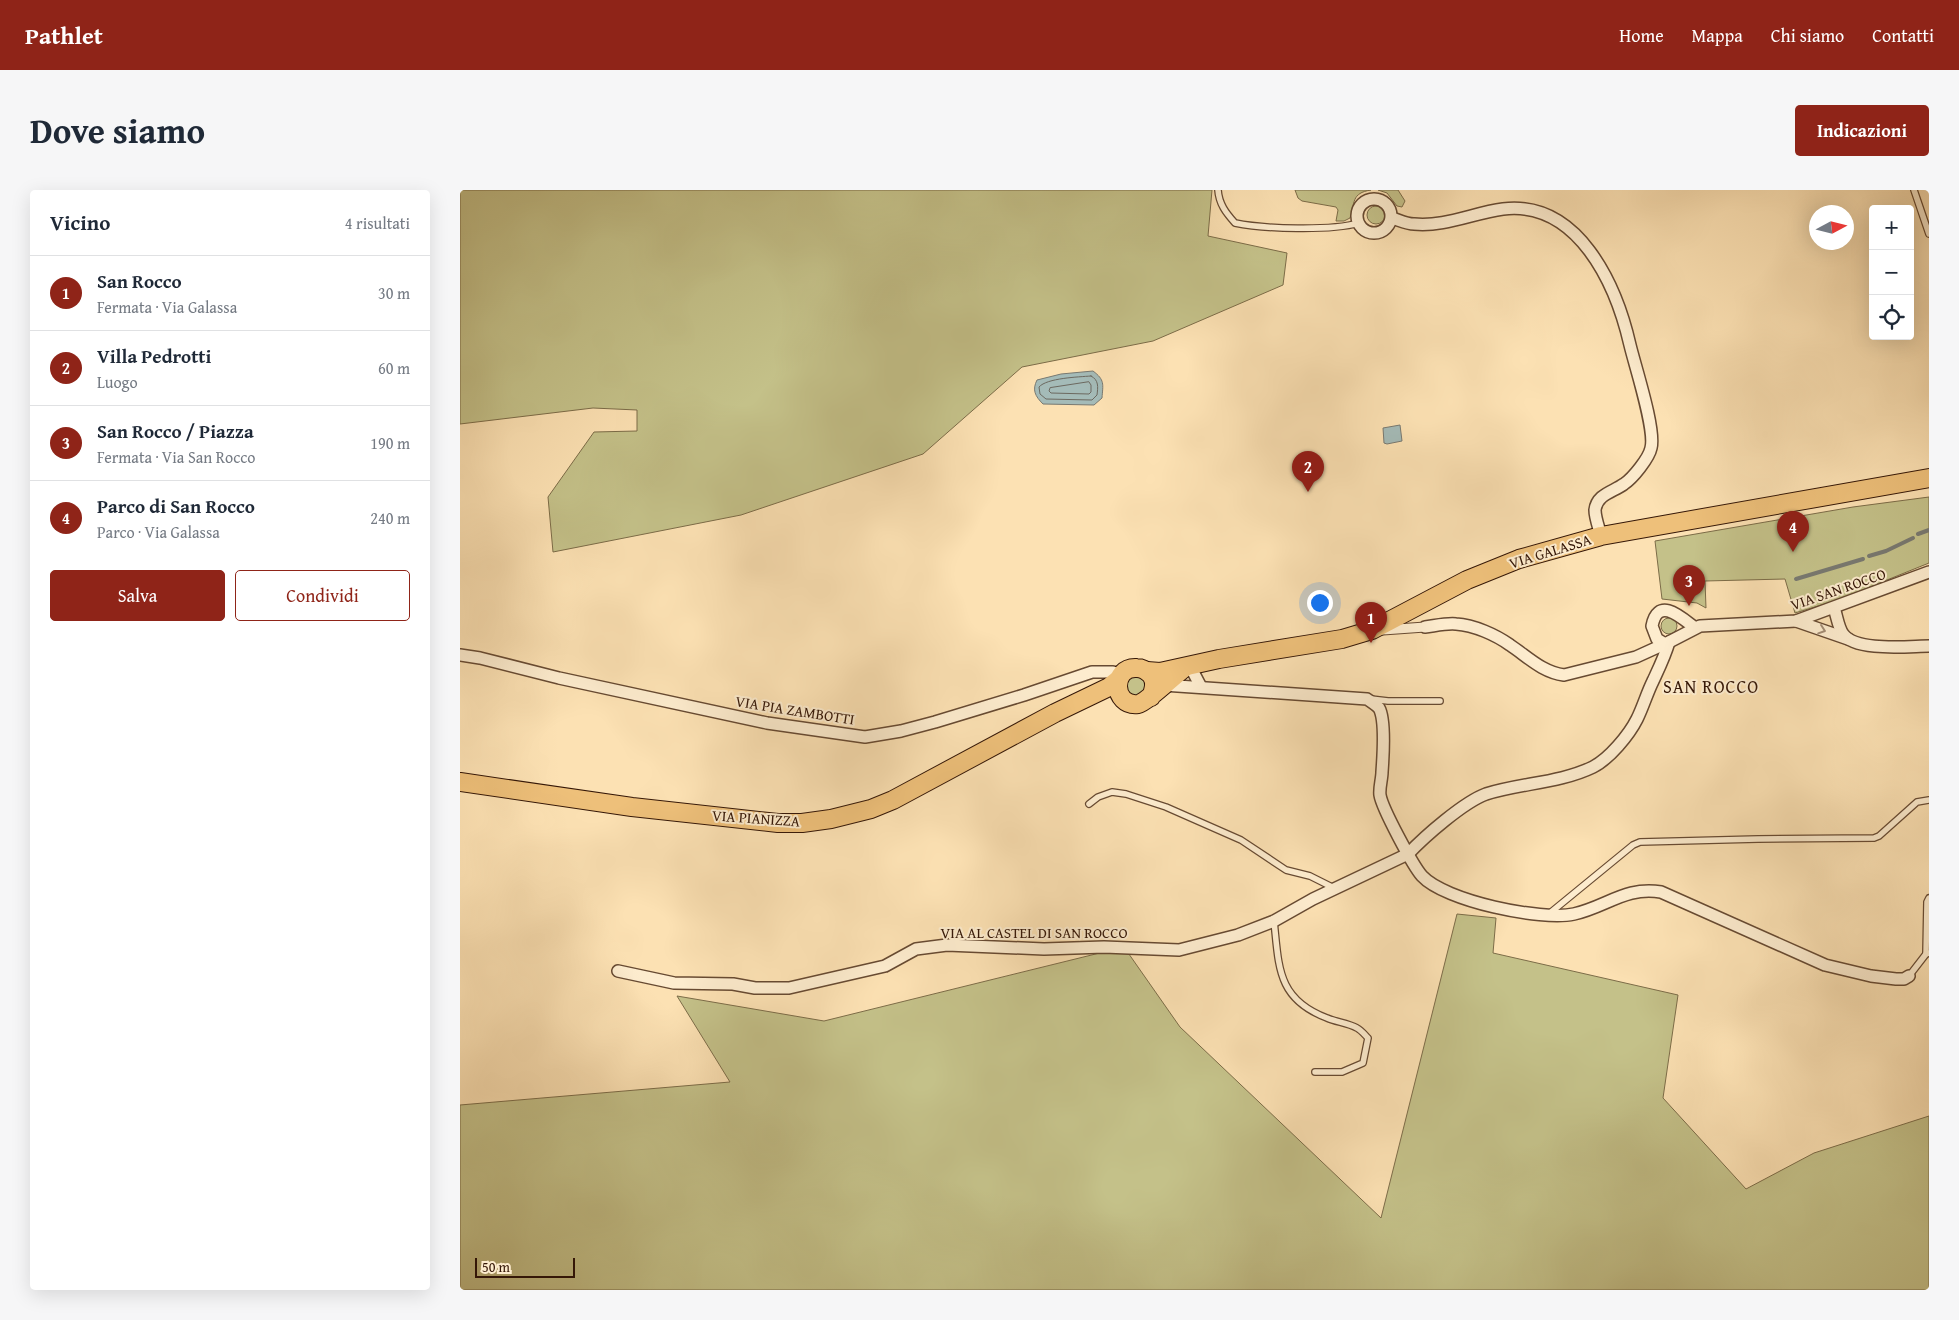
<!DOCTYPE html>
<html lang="it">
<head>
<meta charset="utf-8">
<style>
	:root { --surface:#fff; --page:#f6f6f7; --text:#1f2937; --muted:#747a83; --line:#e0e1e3; --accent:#8f2418 }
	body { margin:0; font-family:"Gentium Book Plus",serif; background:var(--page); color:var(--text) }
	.controls { position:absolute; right:15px; top:15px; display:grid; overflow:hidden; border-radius:5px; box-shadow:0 5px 20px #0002 }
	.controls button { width:45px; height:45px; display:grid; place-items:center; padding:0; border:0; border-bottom:1px solid var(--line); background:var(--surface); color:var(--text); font:25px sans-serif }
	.compass { position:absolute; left:1349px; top:15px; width:45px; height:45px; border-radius:50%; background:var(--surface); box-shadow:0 5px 20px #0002; rotate:83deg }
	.scale { position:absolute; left:15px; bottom:12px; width:100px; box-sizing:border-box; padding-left:5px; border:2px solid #351707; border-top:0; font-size:14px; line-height:18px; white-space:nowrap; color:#351707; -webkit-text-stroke:4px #fdecce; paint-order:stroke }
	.you { position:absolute; left:859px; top:412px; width:18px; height:18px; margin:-12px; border:4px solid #fff; border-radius:50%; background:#1a73e8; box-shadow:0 0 0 8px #1a73e833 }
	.badge { display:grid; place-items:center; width:32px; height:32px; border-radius:50%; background:var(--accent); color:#fff; font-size:16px; font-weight:700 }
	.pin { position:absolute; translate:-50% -41px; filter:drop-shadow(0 1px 2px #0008) }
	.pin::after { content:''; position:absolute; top:26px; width:18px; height:15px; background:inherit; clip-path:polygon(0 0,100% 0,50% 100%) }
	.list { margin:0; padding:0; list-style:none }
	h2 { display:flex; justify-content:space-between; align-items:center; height:65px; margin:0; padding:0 20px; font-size:21px }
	h2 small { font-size:16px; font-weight:400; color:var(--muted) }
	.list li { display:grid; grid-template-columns:32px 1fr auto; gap:15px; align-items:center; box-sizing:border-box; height:75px; padding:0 20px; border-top:1px solid var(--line) }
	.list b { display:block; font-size:19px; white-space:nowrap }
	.list p { margin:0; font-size:16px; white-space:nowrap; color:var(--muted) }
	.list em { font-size:16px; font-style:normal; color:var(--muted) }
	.actions { display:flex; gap:10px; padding:15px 20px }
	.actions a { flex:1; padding:11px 0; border:1px solid var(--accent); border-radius:5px; text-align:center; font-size:18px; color:var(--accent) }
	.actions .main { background:var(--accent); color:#fff }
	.icon { flex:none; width:28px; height:28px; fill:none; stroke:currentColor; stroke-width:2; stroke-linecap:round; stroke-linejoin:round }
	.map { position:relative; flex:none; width:1469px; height:1100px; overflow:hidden; border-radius:5px }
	header { display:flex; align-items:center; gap:30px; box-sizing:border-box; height:70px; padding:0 25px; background:var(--accent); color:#fff }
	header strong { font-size:24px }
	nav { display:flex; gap:28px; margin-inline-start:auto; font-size:18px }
	.intro { display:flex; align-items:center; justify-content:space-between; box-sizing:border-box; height:120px; padding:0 30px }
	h1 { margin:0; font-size:35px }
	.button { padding:12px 22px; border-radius:5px; background:var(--accent); color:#fff; font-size:18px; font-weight:700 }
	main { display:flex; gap:30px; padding:0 30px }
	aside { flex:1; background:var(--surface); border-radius:5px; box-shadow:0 5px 20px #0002 }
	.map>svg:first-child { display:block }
	.green { fill:#c4c189; stroke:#7c6c48 }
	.water { fill:#a4bbb8; stroke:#787971 }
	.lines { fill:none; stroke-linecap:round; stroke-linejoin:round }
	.shore { stroke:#6c6960; stroke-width:1 }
	.stream { stroke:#787971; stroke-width:4 }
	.service-casing { stroke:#674a32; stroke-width:8 }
	.pedestrian-casing { stroke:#674a32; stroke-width:11 }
	.minor-casing { stroke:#674a32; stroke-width:14 }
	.primary-casing { stroke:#351707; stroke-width:20 }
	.service { stroke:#fdecce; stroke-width:5.5 }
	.pedestrian { stroke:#fdecce; stroke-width:9 }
	.minor { stroke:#fdecce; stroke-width:11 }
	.primary { stroke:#eec07a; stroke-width:18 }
	.oneway { stroke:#a38c74 }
	.labels { text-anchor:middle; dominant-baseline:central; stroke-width:4; stroke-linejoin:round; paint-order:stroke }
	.street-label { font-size:15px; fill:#351707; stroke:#fdecce }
	.quarter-label { font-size:18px; letter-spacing:1px; fill:#351707; stroke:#fdecce }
</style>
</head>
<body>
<header>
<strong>Pathlet</strong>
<nav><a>Home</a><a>Mappa</a><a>Chi siamo</a><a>Contatti</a></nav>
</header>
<div class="intro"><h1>Dove siamo</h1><a class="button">Indicazioni</a></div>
<main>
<aside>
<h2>Vicino<small>4 risultati</small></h2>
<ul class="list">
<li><span class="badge">1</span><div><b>San Rocco</b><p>Fermata · Via Galassa</p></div><em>30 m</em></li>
<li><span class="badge">2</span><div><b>Villa Pedrotti</b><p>Luogo</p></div><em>60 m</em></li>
<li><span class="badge">3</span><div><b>San Rocco / Piazza</b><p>Fermata · Via San Rocco</p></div><em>190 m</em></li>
<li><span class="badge">4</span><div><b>Parco di San Rocco</b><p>Parco · Via Galassa</p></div><em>240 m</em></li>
</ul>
<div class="actions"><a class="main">Salva</a><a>Condividi</a></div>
</aside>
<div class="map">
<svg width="1469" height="1100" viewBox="0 0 1469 1100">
	<rect width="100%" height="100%" fill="#fce1b3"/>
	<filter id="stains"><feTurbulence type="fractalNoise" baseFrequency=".004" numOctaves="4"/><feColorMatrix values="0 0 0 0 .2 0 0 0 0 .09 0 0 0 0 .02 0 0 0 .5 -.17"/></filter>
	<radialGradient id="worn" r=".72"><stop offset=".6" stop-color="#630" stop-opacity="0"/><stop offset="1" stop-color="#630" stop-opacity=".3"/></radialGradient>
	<!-- green -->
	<g class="green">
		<path d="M0,0H752L748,46L827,63L823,95L693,151L562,177L463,264L281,325L93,362L88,307L134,242L177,241V220L133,218L0,234Z"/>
		<path d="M835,0H911C891,3 895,13 890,28L884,31H876L878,20L876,17L842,11L838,8Z"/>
		<path d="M918,0H938L945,11L942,17L937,16L927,3Z"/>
		<circle cx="916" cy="25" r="9"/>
		<path d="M1469,307V373L1375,411L1335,423L1325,389L1245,391L1246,418L1237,413L1202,409L1195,351L1393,317Z"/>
		<circle cx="1209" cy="436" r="8"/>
		<path d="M676,485L685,489L686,499L679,506L668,504L665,493L666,490Z"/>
		<path d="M997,724L1036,728L1033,763L1218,805L1203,908L1286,999L1354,963L1469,926V1100H0V915L270,892L217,806L364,831L664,757L720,837L921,1028Z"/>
	</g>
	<!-- water -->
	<g class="water">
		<path d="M633,181C645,190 643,194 642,208L634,215L583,214C575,206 572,200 577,190L601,184Z"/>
		<path d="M940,235L942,251L927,254L924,253L923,238Z"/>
	</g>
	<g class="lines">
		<!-- shore -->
		<g class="shore">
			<path d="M631,186C639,190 638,197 637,205L632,210L586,209L580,204L579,197C587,188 618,187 631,186Z"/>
			<path d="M629,192L631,195V202L629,204L591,203L589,201L590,198Z"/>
		</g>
		<!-- stream -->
		<g class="stream">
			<path d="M1458,344L1469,340"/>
			<path d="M1409,366L1426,361L1453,348"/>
			<path d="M1336,389L1403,369"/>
		</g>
		<defs>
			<g id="service">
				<path d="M758,0C759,14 766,23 775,33C804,39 871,41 899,33"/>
				<path d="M1454,0L1469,44"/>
				<path d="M911,509L928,511H980"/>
				<path d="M629,614L638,607L652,602L666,604L706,617L781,650L826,680L850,686L874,698"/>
				<path d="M1090,723L1173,655L1180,652L1298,649L1414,648L1419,646L1457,612L1469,610"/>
				<path d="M814,731C819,777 817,809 867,828C876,832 888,833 897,838C901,840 905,845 908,848L903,873L882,882H855"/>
				<path d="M1466,764L1467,712L1469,708"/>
				<path d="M1449,786L1466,764L1469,763"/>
			</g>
			<path id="pedestrian" d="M923,440L965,437"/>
			<g id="minor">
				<circle cx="914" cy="26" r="17"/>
				<path d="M932,28C939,30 946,34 954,34C985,37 1013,23 1043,19C1118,10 1156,94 1170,155C1175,176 1196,240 1191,258C1189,268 1173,288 1164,294C1153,302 1137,304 1135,320C1135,328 1139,338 1141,346"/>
				<path d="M1374,418C1377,426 1378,437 1383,444C1396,462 1449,456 1469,456"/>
				<path d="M1336,431L1388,449"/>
				<path d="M965,437C974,436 986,433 996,434C1014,435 1036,445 1050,455C1068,467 1082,482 1104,485L1176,467L1209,452L1240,436L1336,431L1469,382"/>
				<path d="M1205,454L1197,449L1192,436C1198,405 1222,428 1235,438"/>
				<path d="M0,465L20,468L99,488L307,533L405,547L441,541L475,532L564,505L632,482H653L661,484"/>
				<path d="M730,476L741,497"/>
				<path d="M703,495L907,509C910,511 916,515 919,518C926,530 923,568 922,582C922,589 919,598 920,605C922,618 953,676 962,686C985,711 1081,731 1114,724C1146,717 1166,696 1201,702L1365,775L1411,786L1436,789H1444L1449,786"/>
				<path d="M158,781L214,793L273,794L295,798H329L425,776L456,759L487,755L584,759L644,757L719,760L778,745L814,731L853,709L948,664C965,646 1004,612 1026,604C1061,593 1100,593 1133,577C1149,569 1169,545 1177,529C1183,517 1187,503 1193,491C1199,478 1205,466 1209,452"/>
			</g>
			<g id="primary">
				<path d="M687,481L700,482L759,469L882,449L912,440L1007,390L1059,369L1141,346L1469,288"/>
				<path d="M691,507C694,499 696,492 691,485C687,481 683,478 677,478C651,476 652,517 678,514C685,513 715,485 723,479"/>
				<path d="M0,592L172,617L318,633H342L371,629L411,619L433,610L595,523L649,497L659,489"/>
			</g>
		</defs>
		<!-- service casing -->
		<use href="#service" class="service-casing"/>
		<!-- pedestrian casing -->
		<use href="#pedestrian" class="pedestrian-casing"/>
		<!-- minor casing -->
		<use href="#minor" class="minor-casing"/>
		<!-- primary casing -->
		<use href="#primary" class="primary-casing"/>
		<!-- service -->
		<use href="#service" class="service"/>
		<!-- pedestrian -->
		<use href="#pedestrian" class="pedestrian"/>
		<!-- minor -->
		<use href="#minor" class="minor"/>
		<!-- primary -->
		<use href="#primary" class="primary"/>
	</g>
	<!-- one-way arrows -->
	<defs><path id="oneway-chevron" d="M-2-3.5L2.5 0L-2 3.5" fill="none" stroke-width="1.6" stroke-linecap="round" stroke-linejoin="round" transform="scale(1.25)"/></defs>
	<use class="oneway" href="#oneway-chevron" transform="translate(1362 440) rotate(19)"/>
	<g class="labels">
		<!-- street labels -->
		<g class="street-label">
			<text transform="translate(1090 361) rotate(-17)">VIA GALASSA</text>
			<text transform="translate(1378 399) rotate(-19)">VIA SAN ROCCO</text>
			<text transform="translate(335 520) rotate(9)">VIA PIA ZAMBOTTI</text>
			<text transform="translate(296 628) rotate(4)">VIA PIANIZZA</text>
			<text x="574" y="742">VIA AL CASTEL DI SAN ROCCO</text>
		</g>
		<!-- quarter labels -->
		<g class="quarter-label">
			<text x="1251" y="496">SAN ROCCO</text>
		</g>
	</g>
	<rect width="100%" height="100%" filter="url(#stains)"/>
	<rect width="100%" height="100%" fill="url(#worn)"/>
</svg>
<div class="controls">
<button>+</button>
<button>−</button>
<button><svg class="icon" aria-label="locate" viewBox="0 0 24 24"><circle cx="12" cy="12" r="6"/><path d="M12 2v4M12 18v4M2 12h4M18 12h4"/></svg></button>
</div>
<svg class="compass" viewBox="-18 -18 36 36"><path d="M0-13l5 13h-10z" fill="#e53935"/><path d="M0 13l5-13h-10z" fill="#747a83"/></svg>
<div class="scale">50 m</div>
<div class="you"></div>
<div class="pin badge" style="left:911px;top:453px">1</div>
<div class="pin badge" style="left:848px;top:302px">2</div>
<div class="pin badge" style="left:1229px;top:416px">3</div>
<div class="pin badge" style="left:1333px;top:362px">4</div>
</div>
</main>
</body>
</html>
